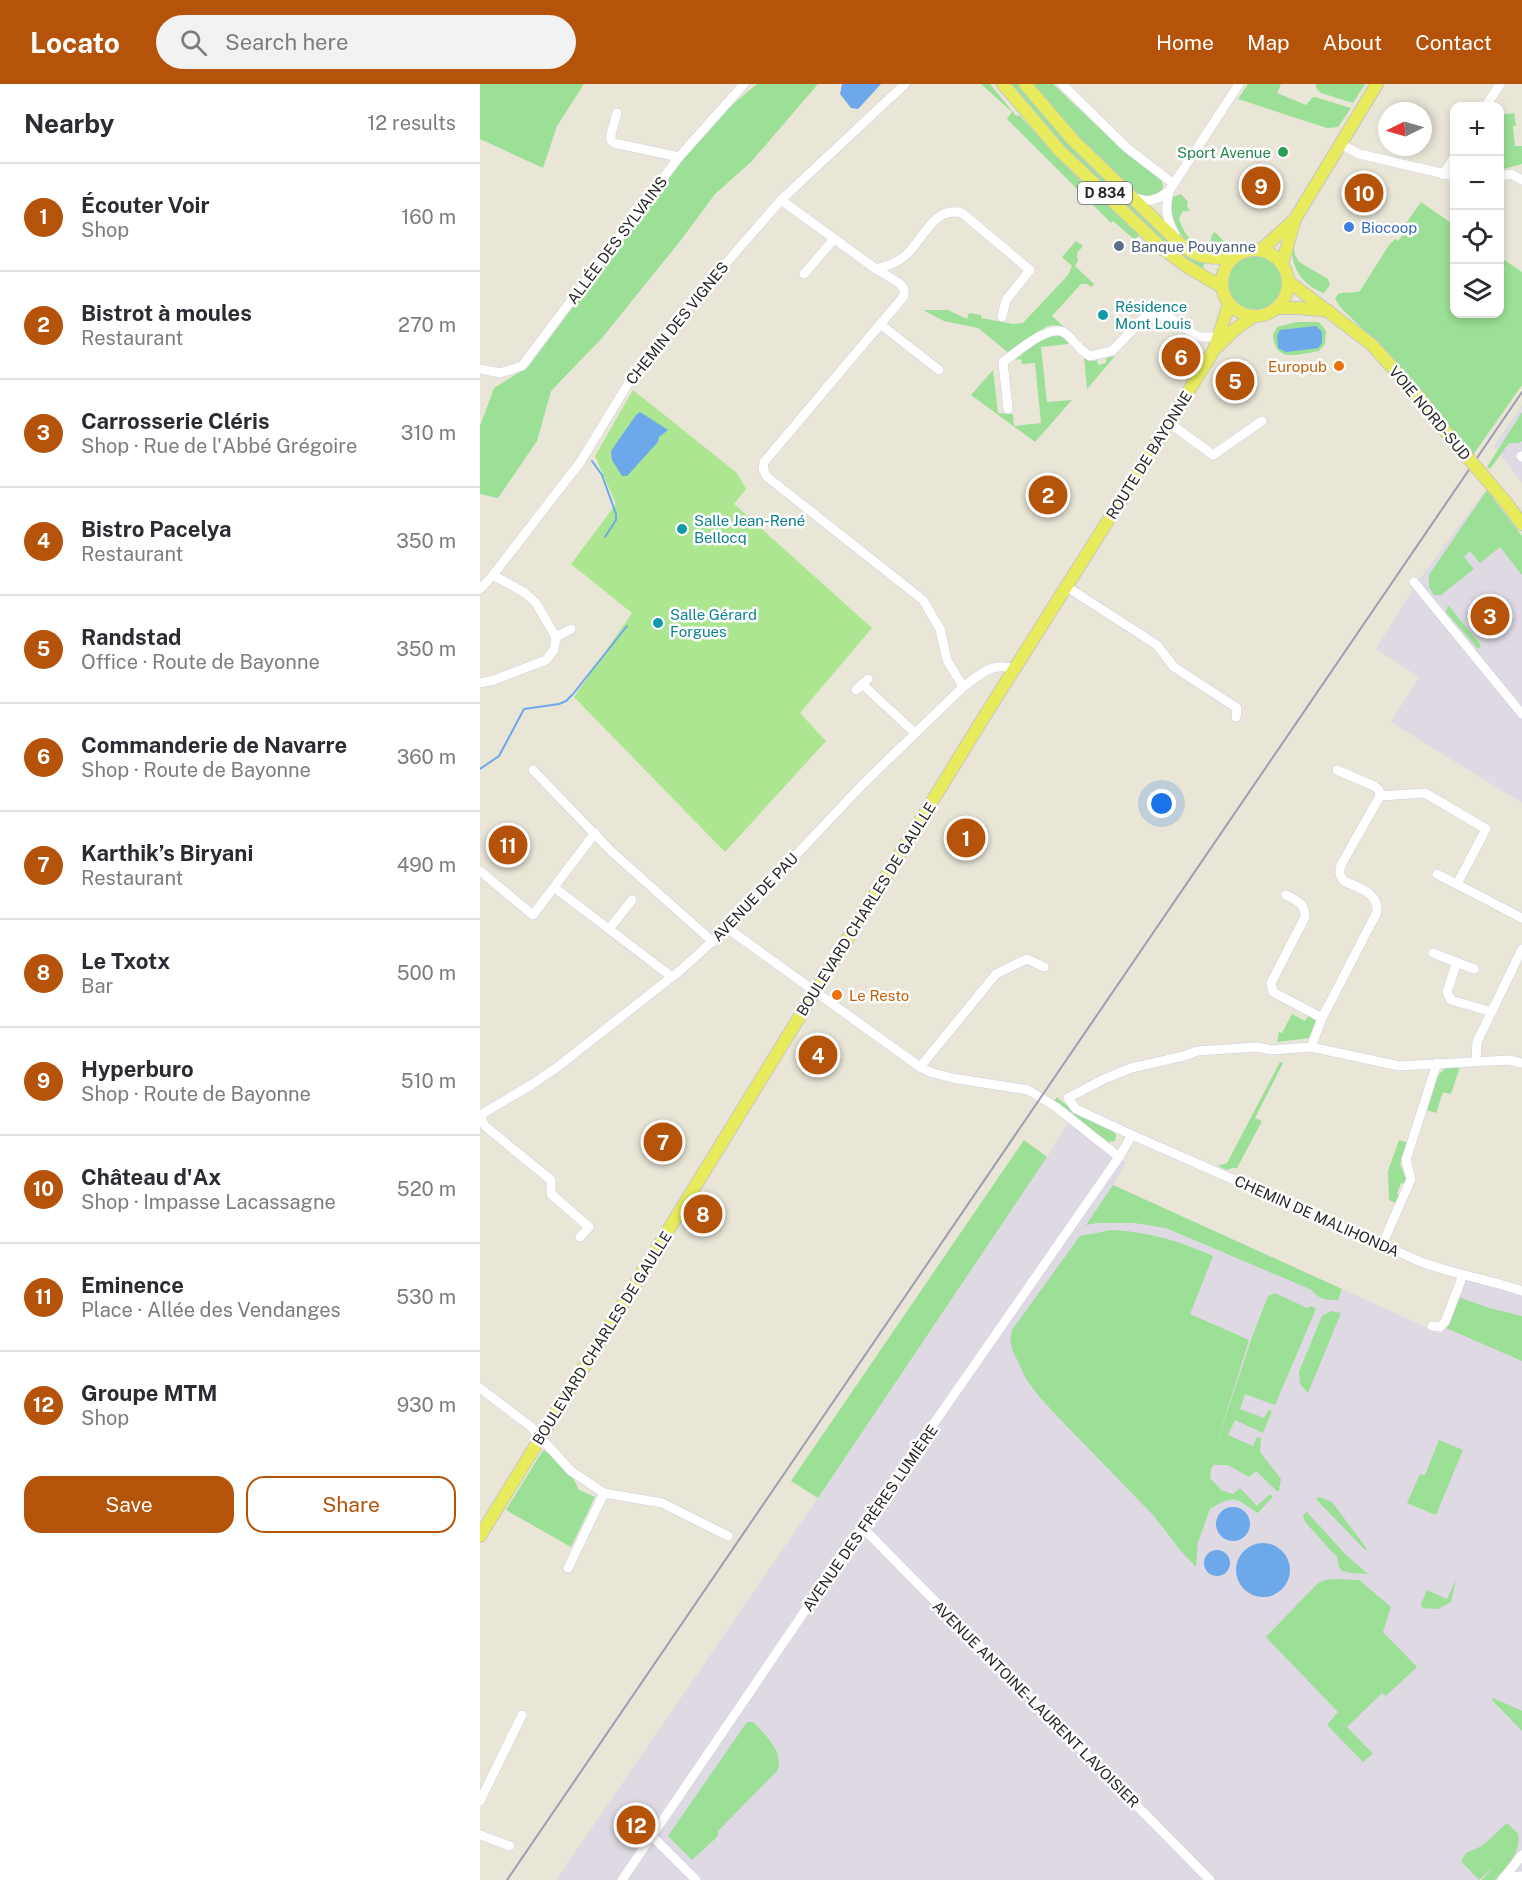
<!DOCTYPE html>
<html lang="en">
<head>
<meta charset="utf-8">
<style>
	:root { --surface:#fff; --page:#f2f2f3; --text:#2b2b33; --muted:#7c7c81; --line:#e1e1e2; --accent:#b45309 }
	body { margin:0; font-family:"Public Sans",sans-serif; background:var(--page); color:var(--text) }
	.controls { position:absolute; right:18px; top:18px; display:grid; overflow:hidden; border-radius:12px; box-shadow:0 3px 9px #0003 }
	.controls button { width:54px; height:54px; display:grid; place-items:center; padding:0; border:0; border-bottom:2px solid var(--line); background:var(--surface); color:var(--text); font:30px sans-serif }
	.compass { position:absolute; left:898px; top:18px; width:54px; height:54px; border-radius:50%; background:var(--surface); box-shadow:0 3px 9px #0003; rotate:265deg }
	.you { position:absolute; left:682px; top:720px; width:21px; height:21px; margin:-15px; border:4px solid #fff; border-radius:50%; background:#1a73e8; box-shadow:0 0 0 9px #1a73e833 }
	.badge { display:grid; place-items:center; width:39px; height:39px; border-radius:50%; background:var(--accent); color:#fff; font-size:20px; font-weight:700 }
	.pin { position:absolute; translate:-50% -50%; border:3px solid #fff; box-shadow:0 2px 6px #0006 }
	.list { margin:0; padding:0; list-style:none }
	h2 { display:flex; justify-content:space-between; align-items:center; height:78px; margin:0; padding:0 24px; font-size:26px }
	h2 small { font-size:20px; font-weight:400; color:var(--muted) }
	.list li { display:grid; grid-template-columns:39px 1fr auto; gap:18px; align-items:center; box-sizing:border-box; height:108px; padding:0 24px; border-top:2px solid var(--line) }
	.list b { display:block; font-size:22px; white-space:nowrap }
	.list p { margin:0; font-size:20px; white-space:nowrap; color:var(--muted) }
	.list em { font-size:20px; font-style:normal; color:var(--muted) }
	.actions { display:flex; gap:12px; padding:18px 24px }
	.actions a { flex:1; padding:14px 0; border:2px solid var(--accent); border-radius:18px; text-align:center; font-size:21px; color:var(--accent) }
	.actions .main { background:var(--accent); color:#fff }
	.icon { flex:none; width:33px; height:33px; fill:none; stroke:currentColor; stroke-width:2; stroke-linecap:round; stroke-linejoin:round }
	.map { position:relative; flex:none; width:1042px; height:1796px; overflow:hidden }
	header { display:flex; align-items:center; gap:36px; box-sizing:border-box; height:84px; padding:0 30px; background:var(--accent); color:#fff }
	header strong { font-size:28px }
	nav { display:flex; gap:33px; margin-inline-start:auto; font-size:21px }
	.search { width:420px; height:54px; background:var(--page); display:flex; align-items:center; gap:15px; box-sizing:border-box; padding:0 21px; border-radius:33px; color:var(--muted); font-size:22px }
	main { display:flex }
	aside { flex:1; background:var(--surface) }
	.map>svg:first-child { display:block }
	.industrial { fill:#ded9e2 }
	.green { fill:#9cdf96 }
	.pitch { fill:#ace691 }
	.water { fill:#6da8ea }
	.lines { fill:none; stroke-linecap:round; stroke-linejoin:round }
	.stream { stroke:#6da8ea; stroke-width:2 }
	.minor-casing { stroke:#cfcee0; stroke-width:10 }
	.major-casing { stroke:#c7c7c7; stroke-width:14 }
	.minor { stroke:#fff; stroke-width:9 }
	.major { stroke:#e7eb5c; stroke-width:12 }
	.rail { stroke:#9e9cb1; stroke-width:2 }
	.major-bridge-casing { stroke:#c7c7c7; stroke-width:14; stroke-linecap:butt }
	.major-bridge { stroke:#e7eb5c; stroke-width:12 }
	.leisure-dot { fill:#2e9e5b; stroke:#fff; stroke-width:2 }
	.shop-dot { fill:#3f7fe0; stroke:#fff; stroke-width:2 }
	.service-dot { fill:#5c6f8a; stroke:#fff; stroke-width:2 }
	.culture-dot { fill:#0f9aa8; stroke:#fff; stroke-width:2 }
	.food-dot { fill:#e8710a; stroke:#fff; stroke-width:2 }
	.labels { text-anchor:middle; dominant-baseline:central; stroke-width:5; stroke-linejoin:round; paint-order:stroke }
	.shield { fill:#fff; stroke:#686868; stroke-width:1.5 }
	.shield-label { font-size:14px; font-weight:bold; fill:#272727 }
	.leisure-label { font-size:15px; fill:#27864d; stroke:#fff; text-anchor:end }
	.shop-label { font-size:15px; fill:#366cbe; stroke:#fff; text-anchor:start }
	.street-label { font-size:15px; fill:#272727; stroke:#fff }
	.service-label { font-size:15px; fill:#4e5e75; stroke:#fff; text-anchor:start }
	.culture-label { font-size:15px; fill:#0d838f; stroke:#fff; text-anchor:start }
	.food-label { font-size:15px; fill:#c56008; stroke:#fff; text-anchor:end }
</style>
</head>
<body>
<header>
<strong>Locato</strong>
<div class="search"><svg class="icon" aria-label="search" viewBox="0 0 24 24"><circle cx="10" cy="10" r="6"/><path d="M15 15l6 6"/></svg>Search here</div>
<nav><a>Home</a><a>Map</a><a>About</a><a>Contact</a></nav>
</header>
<main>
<aside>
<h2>Nearby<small>12 results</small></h2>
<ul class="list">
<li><span class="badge">1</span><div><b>Écouter Voir</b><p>Shop</p></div><em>160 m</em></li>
<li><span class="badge">2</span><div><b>Bistrot à moules</b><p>Restaurant</p></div><em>270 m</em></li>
<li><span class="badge">3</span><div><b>Carrosserie Cléris</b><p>Shop · Rue de l'Abbé Grégoire</p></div><em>310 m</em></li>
<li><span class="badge">4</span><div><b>Bistro Pacelya</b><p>Restaurant</p></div><em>350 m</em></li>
<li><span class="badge">5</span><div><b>Randstad</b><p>Office · Route de Bayonne</p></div><em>350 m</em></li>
<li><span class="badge">6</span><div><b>Commanderie de Navarre</b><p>Shop · Route de Bayonne</p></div><em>360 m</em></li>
<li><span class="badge">7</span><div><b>Karthik’s Biryani</b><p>Restaurant</p></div><em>490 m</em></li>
<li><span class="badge">8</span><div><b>Le Txotx</b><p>Bar</p></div><em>500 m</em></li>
<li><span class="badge">9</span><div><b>Hyperburo</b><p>Shop · Route de Bayonne</p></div><em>510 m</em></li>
<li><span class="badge">10</span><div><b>Château d'Ax</b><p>Shop · Impasse Lacassagne</p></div><em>520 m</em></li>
<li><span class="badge">11</span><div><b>Eminence</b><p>Place · Allée des Vendanges</p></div><em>530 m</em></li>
<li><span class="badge">12</span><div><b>Groupe MTM</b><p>Shop</p></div><em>930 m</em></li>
</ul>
<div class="actions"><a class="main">Save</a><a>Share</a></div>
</aside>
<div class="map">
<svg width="1042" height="1796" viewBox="0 0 1042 1796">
	<rect width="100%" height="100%" fill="#e9e6d8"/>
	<!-- industrial -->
	<g class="industrial">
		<path d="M1042,321V399L1014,362Z"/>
		<path d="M1005,407L1042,458V719L911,638L939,593L896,565L936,500Z"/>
		<path d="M588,1039L646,1079L633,1101L961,1250L986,1192L1042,1207V1796H76L338,1414L567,1073Z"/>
	</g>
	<!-- green -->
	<g class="green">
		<path d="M0,0H104L77,42L63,84L0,55Z"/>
		<path d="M277,0H338L271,78L235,110L201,156L122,254L71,307L57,357L18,414L0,410V342L14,304L49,282L201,78L252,21Z"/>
		<path d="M501,0H510L536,32L539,31L594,90L659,151L655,156L633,137L631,139L527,35L532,28Z"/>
		<path d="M529,0H538L544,7L724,178L723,187L701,174L577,57Z"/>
		<path d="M553,0H573L639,63L681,96L683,102L680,110L673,114L658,112L600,56Z"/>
		<path d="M768,0H801L797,9L826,21L833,13H835L871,24L858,43L847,44L758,15Z"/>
		<path d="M836,0H885L873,19L841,9L836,4Z"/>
		<path d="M1034,29L1036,42H1033L1035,62H1042V80L1020,86V31Z"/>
		<path d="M701,110L708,118L707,123L710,127H703L699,134C702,147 714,166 730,162L732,150L735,148L750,164C721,185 683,142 693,113Z"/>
		<path d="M941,118L974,141V230H1020V173L1042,188V301L993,371L914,275L862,225L855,215L858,210C866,207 873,210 880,207L909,161L915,155L918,157L923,151L920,148Z"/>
		<path d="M596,157L603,162L597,169L598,177L595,182L614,200L611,203L607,200H601L572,232L585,244L574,241L567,242L530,270L498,244L464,237L443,226H468L487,235L489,229L501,231V234L533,240L543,239L588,191L592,182L582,173Z"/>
		<path d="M813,160L815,171L819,178L848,195L850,201L844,209C824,203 808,181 813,160Z"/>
		<circle cx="776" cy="199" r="28"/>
		<path d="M816,238H839L846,247L845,260L839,267C819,270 795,280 793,251L797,243Z"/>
		<path d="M576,248L587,255L588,260L561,263L567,318L592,316L555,358L491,311L513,286L518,329L533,330L534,342L561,339L555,279L542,280L541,275L535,276L569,249Z"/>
		<path d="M604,272L613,277L617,276L618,281L626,279V274L635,272L607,305Z"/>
		<path d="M1042,328V357L1039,359H1029L1010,385L1007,383Z"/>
		<path d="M1007,406L1042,452V491L1020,463L1000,479L990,467L984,473L994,485L961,511H954L949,503V491Z"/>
		<path d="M968,521L1000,560L1001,562L998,565L966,528Z"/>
		<path d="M812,930L825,937L828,932L835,936V940L829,954L797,958L799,948L802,949Z"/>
		<path d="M800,978L803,979L775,1034L782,1037L757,1084H752L747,1086L738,1082L747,1079Z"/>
		<path d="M967,983H980L971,1010L963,1008L956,1029L947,1026L957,992Z"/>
		<path d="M577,1013L598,1031L634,1048L636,1051L635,1057L628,1058L574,1017Z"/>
		<path d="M544,1056L567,1073L338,1414L311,1397Z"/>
		<path d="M919,1056L928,1059L920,1080L926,1095L924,1100L921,1099L917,1110L919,1111L916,1119L909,1116L908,1087Z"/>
		<path d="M633,1101L862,1205L858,1216C847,1216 839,1216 832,1206L686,1144L654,1139H617L606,1141Z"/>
		<path d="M632,1146C669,1148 700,1157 733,1172L710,1230L769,1256L735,1365L771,1256L788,1212L795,1209L827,1224L831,1222L836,1225L795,1321L765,1310L760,1325L784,1334L789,1326L792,1327L783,1349L755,1336L748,1351L773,1362L777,1353L781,1354L780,1368L801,1395L799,1407H797L776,1387L769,1393L748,1381H734L731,1385L730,1394L741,1406L753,1410L760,1404L777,1422L790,1410L793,1413L778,1429C756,1415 756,1409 730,1425L718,1458L716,1483L701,1467L674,1432L575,1330L558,1311L546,1295L532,1265L530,1255L532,1246L600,1152Z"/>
		<path d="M978,1213L1009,1224L1042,1232V1277L966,1244Z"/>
		<path d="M851,1227L861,1229L828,1309L820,1300L819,1288L842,1232Z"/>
		<path d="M959,1356L983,1366L956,1431L927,1419L940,1390L945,1391Z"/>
		<path d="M63,1366C79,1375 92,1389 99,1406L115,1413L91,1463L26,1426Z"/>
		<path d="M839,1413L852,1418L887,1465L886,1467L836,1415Z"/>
		<path d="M827,1428L866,1471L888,1490L871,1489L862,1487L859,1483L857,1473L825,1438L823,1431Z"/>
		<path d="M856,1495L879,1496L911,1523L903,1548L937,1583L906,1612L902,1609L867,1643L893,1670L883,1678L847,1641L858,1628L786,1553L837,1500L845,1496Z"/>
		<path d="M976,1496L971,1518L958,1525L942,1524L941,1520L947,1506L967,1515Z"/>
		<path d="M1013,1614L1042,1627V1647L1012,1616Z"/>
		<path d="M267,1638H273C285,1650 305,1669 297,1687L238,1747V1752L212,1776L188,1752Z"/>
		<path d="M1027,1739C1030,1742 1035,1746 1038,1750C1042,1767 1025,1785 1015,1796H1002L1014,1783L999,1796L981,1777L986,1769L1002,1762Z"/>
	</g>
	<!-- pitch -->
	<path class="pitch" d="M153,306L257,389L266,405L254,420L392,544L320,629L346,657L245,768L94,613L152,529L91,480L136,420L115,372Z"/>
	<!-- water -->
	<g class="water">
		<path d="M362,0H401L378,25L371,24L360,10Z"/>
		<path d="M836,242L842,248V259L838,264L806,268L798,264L797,252L800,246Z"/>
		<path d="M160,328L188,346L179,353L178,358L147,392H142L132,376L131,367L156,331Z"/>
		<circle cx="753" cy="1440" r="17"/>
		<circle cx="783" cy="1486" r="27"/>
		<circle cx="737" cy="1479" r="13"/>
	</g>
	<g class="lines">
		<!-- stream -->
		<g class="stream">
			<path d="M112,377L122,391L136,430V436L125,453"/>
			<path d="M0,685L19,672L44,625L79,620L86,617L93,610L147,542"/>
		</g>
		<defs>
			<g id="minor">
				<path d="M582,0L647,64L694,100"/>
				<path d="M1006,22L1020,0"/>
				<path d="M861,60L879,70L974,92"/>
				<path d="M199,73L264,0"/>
				<path d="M963,91L974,73"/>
				<path d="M1020,92L1031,90L1042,96"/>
				<path d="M689,107C685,124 686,135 695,150"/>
				<path d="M655,114C668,119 677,116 689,107L759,0"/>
				<path d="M301,116L396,185L419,199L424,205V212L284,378L283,384L286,392L443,516L460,545L467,576L483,603"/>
				<path d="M396,185C407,182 417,179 426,171C443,156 454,121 482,129L550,186L526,216L522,233"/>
				<path d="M324,190L354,155"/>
				<path d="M400,240L459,286"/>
				<path d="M0,285L20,289L42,282L199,73L134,59L131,56V50L137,29"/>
				<path d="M528,325L523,278C536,269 570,238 585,249C594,256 600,267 610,272L632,267L665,233H689L718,253H739"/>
				<path d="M688,338L733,371L782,337"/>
				<path d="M1041,372L1042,373"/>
				<path d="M934,498L1042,630"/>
				<path d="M587,503L677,561L694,583L757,624L756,633"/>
				<path d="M0,505L13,491L101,377L149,298L199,233L301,116L425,0"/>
				<path d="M76,553L91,545"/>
				<path d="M0,599L14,596L66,576L74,566L76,553L56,519L45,509L13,491"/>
				<path d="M382,600L435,649"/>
				<path d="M376,606L388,595"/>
				<path d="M53,686L131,767L233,858"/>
				<path d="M900,712L945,709L1006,745L977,800"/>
				<path d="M0,787L53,831L115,749"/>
				<path d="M957,790L1042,834"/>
				<path d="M75,804L192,893"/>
				<path d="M806,811C817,817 825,819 825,833L791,899L793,908L842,934"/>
				<path d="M247,844L440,983L450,988L472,994L548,1006L576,1023L639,1073"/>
				<path d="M129,845L152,816"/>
				<path d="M953,869L994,885"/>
				<path d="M977,878L967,908L971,916L1012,928"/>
				<path d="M831,963L842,934L897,828C899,808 878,804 864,797C859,791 859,788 861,781L900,712L899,706L894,702L857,686"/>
				<path d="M996,977L997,958L1042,865"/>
				<path d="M1042,979L1029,976L919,982L831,963L791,966L777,963L717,967L704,972L651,984L624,995L588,1014L596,1025L652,1051L941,1178C974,1190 1009,1196 1042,1207"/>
				<path d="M440,983L516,890L547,875L564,883"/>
				<path d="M0,1031L51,1001L76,984L202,885L247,844L383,700L483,603C499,591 513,577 534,585"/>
				<path d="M0,1032L5,1042L71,1096V1110L109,1143L100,1153"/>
				<path d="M902,1161L931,1095L926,1076L957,979"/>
				<path d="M952,1242L960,1243L965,1238L983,1191"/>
				<path d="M0,1304L50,1342L91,1387L124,1409L182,1419L248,1452"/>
				<path d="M382,1443L730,1796"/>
				<path d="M88,1484L124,1409"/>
				<path d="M0,1717L42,1631"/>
				<path d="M0,1751L30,1762"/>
				<path d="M172,1752L216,1796"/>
				<path d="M1024,1793L1042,1792"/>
				<path d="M142,1796L382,1443L639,1073L652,1051"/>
				<path d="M1022,1796L1042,1771"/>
			</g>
			<g id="major">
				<path d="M523,0L580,67L682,164L706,182L742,203"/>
				<path d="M545,0L593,56L700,160C719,175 729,174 753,174"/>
				<circle cx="775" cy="199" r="33"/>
				<path d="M781,166L814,136"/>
				<path d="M802,180L815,135L897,0"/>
				<path d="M808,197L891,260L938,312L966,348"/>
				<path d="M797,224H819L849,227"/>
				<path d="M737,263L754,246L774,232"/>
				<path d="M1025,417L1042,440"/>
				<path d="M0,1452L504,633L636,424L734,266L749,220"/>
			</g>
		</defs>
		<!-- minor casing -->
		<use href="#minor" class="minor-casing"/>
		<!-- major casing -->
		<use href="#major" class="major-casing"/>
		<!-- minor -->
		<use href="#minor" class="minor"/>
		<!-- major -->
		<use href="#major" class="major"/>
		<!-- rail -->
		<path class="rail" d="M27,1796L1042,308"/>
		<defs>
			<path id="major-bridge" d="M966,348L1025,417"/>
		</defs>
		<!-- major-bridge casing -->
		<use href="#major-bridge" class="major-bridge-casing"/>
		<!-- major-bridge -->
		<use href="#major-bridge" class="major-bridge"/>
	</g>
	<!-- markers -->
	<circle class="leisure-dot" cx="803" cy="68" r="6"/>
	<circle class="shop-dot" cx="869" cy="143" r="6"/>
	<circle class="service-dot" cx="639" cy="162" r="6"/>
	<g class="culture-dot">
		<circle cx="623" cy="231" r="6"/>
		<circle cx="202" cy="445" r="6"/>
		<circle cx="178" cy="539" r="6"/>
	</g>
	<g class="food-dot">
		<circle cx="859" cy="282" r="6"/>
		<circle cx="357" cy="911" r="6"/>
	</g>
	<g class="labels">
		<!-- shield labels -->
		<rect class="shield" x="598" y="98" width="54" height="22" rx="4.5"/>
		<g class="shield-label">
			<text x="625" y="109">D 834</text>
		</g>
		<!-- leisure labels -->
		<g class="leisure-label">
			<text x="791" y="68">Sport Avenue</text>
		</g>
		<!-- shop labels -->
		<g class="shop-label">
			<text x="881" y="143">Biocoop</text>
		</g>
		<!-- street labels -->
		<g class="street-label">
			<text transform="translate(137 156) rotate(-53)">ALLÉE DES SYLVAINS</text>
			<text transform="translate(197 239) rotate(-51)">CHEMIN DES VIGNES</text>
			<text transform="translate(950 329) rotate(50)">VOIE NORD-SUD</text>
			<text transform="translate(669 371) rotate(-58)">ROUTE DE BAYONNE</text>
			<text transform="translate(275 813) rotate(-46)">AVENUE DE PAU</text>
			<text transform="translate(386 825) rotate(-58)">BOULEVARD CHARLES DE GAULLE</text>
			<text transform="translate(837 1132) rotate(24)">CHEMIN DE MALIHONDA</text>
			<text transform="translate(122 1254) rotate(-58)">BOULEVARD CHARLES DE GAULLE</text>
			<text transform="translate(390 1434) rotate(-55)">AVENUE DES FRÈRES LUMIÈRE</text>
			<text transform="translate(556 1620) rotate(45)">AVENUE ANTOINE-LAURENT LAVOISIER</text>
		</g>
		<!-- service labels -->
		<g class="service-label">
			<text x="651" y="162">Banque Pouyanne</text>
		</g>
		<!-- culture labels -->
		<g class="culture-label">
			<text x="635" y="222">Résidence<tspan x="635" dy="17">Mont Louis</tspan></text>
			<text x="214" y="436">Salle Jean-René<tspan x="214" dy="17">Bellocq</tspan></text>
			<text x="190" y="530">Salle Gérard<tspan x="190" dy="17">Forgues</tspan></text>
		</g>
		<!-- food labels -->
		<g class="food-label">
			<text x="847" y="282">Europub</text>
			<text x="369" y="911" text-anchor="start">Le Resto</text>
		</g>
	</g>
</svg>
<div class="controls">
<button>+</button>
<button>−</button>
<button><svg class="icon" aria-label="locate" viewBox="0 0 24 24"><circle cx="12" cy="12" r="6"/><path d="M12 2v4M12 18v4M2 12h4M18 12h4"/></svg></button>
<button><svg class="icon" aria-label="layers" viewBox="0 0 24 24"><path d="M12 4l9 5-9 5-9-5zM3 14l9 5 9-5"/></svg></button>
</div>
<svg class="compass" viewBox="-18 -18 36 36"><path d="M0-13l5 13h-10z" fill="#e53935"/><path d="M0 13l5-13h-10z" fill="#7c7c81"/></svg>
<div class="you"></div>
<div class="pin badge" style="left:486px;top:754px">1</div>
<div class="pin badge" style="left:568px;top:411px">2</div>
<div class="pin badge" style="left:1010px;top:532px">3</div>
<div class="pin badge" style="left:338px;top:971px">4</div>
<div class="pin badge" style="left:755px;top:297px">5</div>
<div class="pin badge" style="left:701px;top:273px">6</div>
<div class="pin badge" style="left:183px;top:1058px">7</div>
<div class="pin badge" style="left:223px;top:1130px">8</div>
<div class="pin badge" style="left:781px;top:102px">9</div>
<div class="pin badge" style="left:884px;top:109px">10</div>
<div class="pin badge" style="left:28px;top:761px">11</div>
<div class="pin badge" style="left:156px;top:1741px">12</div>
</div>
</main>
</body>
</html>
